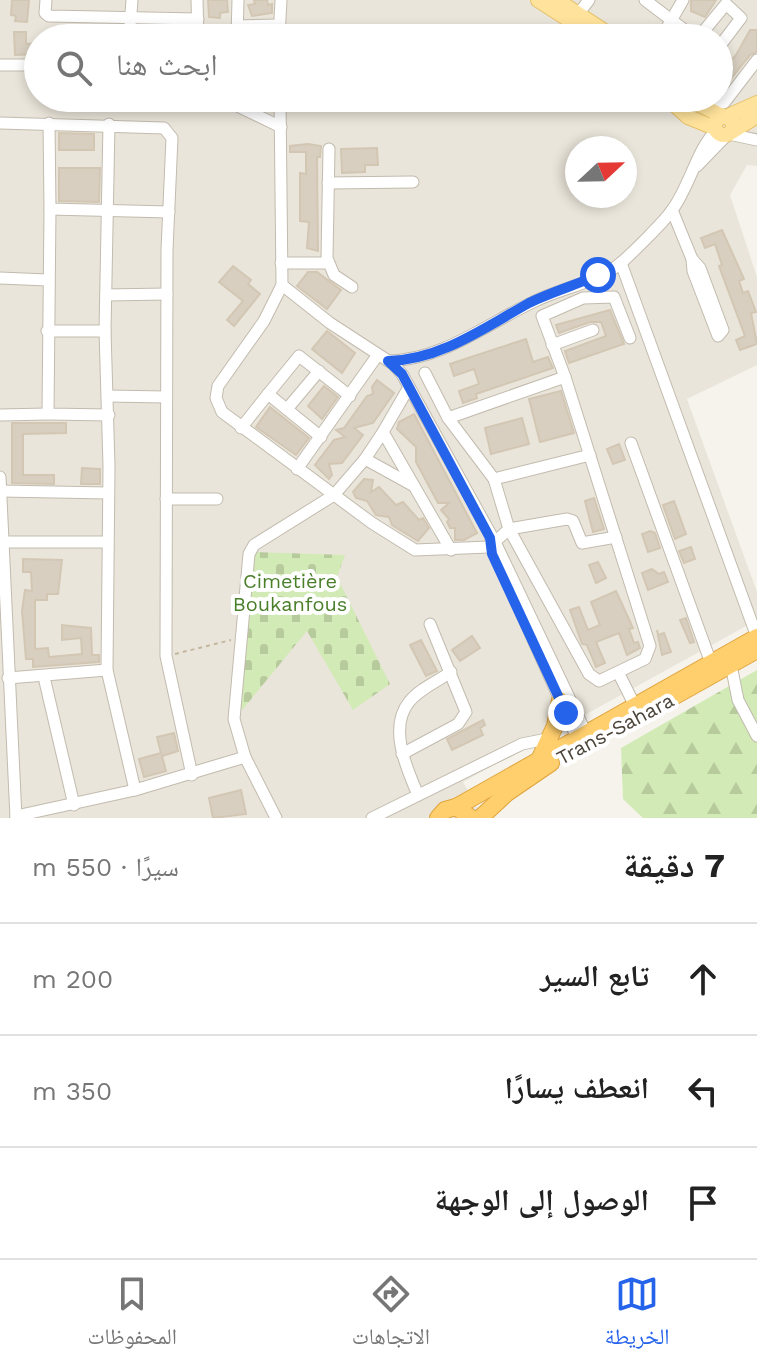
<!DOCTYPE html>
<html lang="ar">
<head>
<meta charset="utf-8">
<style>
	:root { --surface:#fff; --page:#f6f6f6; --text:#222; --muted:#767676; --line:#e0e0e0; --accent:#2563eb }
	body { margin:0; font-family:"Work Sans","Noto Naskh Arabic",sans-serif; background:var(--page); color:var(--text); direction:rtl }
	.compass { position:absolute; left:565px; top:136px; width:72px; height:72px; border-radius:50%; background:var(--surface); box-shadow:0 4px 12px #0003; rotate:68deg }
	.stop { position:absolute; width:24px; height:24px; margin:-18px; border:6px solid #2563eb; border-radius:50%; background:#fff }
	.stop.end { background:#2563eb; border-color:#fff; box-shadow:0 2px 8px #0008 }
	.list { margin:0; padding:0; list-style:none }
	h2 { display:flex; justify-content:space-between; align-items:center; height:104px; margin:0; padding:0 32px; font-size:34px }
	h2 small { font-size:26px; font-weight:400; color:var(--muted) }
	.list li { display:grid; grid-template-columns:52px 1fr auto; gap:24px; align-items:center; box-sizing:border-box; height:112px; padding:0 32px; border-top:2px solid var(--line) }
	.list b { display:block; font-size:30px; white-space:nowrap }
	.list em { font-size:26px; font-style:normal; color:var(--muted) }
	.icon { flex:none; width:44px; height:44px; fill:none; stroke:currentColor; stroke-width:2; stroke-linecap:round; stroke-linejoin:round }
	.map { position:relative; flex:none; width:757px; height:818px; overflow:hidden; direction:ltr }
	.search { position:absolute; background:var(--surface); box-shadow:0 4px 12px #0003; left:24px; right:24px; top:24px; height:88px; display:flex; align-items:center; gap:20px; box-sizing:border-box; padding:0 28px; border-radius:44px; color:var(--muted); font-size:30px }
	.sheet { height:440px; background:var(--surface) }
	nav { display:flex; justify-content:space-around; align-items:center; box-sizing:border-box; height:112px; border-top:2px solid var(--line); background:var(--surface); font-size:22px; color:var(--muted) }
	nav a { display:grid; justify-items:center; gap:4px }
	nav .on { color:var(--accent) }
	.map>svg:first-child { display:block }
	.residential { fill:#eae5da; fill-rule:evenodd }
	.forest { fill:url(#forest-firs) }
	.cemetery { fill:url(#cemetery-stones) }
	.building { fill:#d8cfc1; stroke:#d3c7b4; stroke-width:2 }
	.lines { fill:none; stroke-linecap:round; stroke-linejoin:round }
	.minor-casing { stroke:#c2bbae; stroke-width:13 }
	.major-casing { stroke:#e6c16a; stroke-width:16 }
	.highway-casing { stroke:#e0a43c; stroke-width:18 }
	.path { stroke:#c4b79f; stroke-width:2; stroke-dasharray:4 4; stroke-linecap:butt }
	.minor { stroke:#fff; stroke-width:11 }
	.major { stroke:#ffe39c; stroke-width:14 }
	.highway { stroke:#ffcf6e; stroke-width:16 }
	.route { stroke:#2563eb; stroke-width:10 }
	.labels { text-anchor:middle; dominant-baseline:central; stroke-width:8; stroke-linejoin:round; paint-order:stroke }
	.park-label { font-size:20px; fill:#4a7f2a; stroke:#fff }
	.street-label { font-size:20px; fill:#4b4439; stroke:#fff }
</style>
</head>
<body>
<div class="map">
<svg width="757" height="818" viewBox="0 0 757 818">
	<defs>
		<pattern id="forest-firs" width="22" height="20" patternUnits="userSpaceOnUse" patternTransform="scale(2)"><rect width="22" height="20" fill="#d2eab5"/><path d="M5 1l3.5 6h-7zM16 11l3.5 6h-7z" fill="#b6ca9c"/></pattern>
		<pattern id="cemetery-stones" width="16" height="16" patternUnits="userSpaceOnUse" patternTransform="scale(2)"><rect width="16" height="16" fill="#d2eab5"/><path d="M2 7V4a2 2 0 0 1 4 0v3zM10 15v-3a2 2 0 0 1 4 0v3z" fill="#b6ca9c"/></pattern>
	</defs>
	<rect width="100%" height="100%" fill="#f6f3ec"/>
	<!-- residential -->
	<path class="residential" d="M0,0H757V166L747,165L730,195L757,277V365L687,399L757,592V620L463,782L483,818H0ZM38,38H719V98H38ZM577,148H625V196H577Z"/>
	<!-- forest -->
	<path class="forest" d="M757,670V818H643L623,799L621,748Z"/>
	<!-- cemetery -->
	<path class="cemetery" d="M253,552L345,555L337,577L390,684L353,710L307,631L243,709L236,712Z"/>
	<!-- building -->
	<g class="building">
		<path d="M12,0H29L27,22L15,21L16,16L11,15Z"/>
		<path d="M208,0H227L228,12L220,13V18L209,17Z"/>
		<path d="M254,0H267L268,5L272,4V13L252,16L248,5L255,4Z"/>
		<path d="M691,0H716L705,17L691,11Z"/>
		<path d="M750,30H757V52L750,55L721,91L719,85L727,71L724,68L736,55Z"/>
		<path d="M14,32H26V44L38,43V54L15,55Z"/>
		<path d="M59,133L94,134V150H59Z"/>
		<path d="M308,144L321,146L320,157H317L318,251L307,248L309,222L300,221V173L306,174V152H290V146Z"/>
		<path d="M377,148L378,165H365V172L342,173L341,149Z"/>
		<path d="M59,168H100L99,202L59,201Z"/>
		<path d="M722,230L744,279L739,281L743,293L748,291L756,312L751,313L757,344L740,350L736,340L745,336L719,266L722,265L715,244L705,248L701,238Z"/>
		<path d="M233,266L251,280L248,284L260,294L234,326L227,320L243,301L219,282Z"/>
		<path d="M308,272H317L341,290L327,309L297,286Z"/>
		<path d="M610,310L624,344L569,363L565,351L606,336L601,322H590L559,333L556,325Z"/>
		<path d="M327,331L355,353L342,373L312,349Z"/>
		<path d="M526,339L533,362L548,357L553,368L476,394L477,398L463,403L459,391L479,384L474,369L454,376L450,364Z"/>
		<path d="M377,380L394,393L373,423L354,428L363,435L342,463L329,464L332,475L329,479L315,465L334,440L345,437L336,430L344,428L367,396L373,394L372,387Z"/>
		<path d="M324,386L338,397L322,419L308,406Z"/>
		<path d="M561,391L574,433L540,442L529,399Z"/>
		<path d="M270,407L309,438L296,455L256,427Z"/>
		<path d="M414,414L477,533L464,540H455V528H450L447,522L449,519L441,510L449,503H438L416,462V447L397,429L399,422Z"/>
		<path d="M522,418L529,444L491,454L485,428Z"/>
		<path d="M12,423H66V433L23,434V475H54V484L12,483Z"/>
		<path d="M619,444L625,460L613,464L607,449Z"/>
		<path d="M82,468L100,469V484H81Z"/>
		<path d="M364,479L373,480L371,492L379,487L396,505L403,502L419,520L423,518L429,528L418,541L392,525L389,517L376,515L367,501L356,498L353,492Z"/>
		<path d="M594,498L604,529L593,532L585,501Z"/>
		<path d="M674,501L686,534L675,539L663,505Z"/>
		<path d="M650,531L655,533L660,548L648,552L642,534Z"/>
		<path d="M691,547L695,559L684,563L679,551Z"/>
		<path d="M23,559L62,560L58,594H47V600H35V649L48,648L49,657L82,654L81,638L62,640V625L91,628L92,655H99V662L33,667V659H26L22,611L25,590L32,591L31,572H23Z"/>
		<path d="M598,562L606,578L596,583L589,565Z"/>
		<path d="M652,569L659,574L664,572L668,582L648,590L642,573Z"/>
		<path d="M616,591L633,628L629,629L634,643L638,642L640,648L627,655L619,633L596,642L605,663L596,667L587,645L582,644L570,610L579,607L588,630L600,625L591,602Z"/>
		<path d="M686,618L694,642L690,643L680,620Z"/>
		<path d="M657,630L658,635L664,633L671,652L662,655Z"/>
		<path d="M472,636L480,648L460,661L452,650Z"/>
		<path d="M421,640L437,671L426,676L410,645Z"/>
		<path d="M483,720L485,725L480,728L483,735L452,750L447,739Z"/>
		<path d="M174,733L178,751L162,756L166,771L144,777L139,759L161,753L157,737Z"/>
		<path d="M241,790L246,814L213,818L209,798Z"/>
	</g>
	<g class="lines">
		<defs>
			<g id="minor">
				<path d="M46,0L45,13L49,16L198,19"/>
				<path d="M197,0L198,38"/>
				<path d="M645,0L695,38"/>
				<path d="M579,13L589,0"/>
				<path d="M237,26L279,25"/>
				<path d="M129,38L132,0"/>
				<path d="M237,38L238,0"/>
				<path d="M279,38L281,0"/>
				<path d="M661,38L683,0"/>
				<path d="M698,38L726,4L741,18L719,47"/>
				<path d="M0,65H38"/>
				<path d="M221,98L281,127"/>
				<path d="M280,98L282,285L264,321L218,386L216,398L222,412L372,523L415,550L489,547L509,529L567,519L573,521L582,543L616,537"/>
				<path d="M694,102L724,103L757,60"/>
				<path d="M0,123L164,128L172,138L167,250L166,656L192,775"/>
				<path d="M49,123L50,209L169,212"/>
				<path d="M109,124L105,331L109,466L107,670L135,790"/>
				<path d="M729,134L757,140"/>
				<path d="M329,149L327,258L334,275L352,287"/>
				<path d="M697,166L726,136"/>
				<path d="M328,183L413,182"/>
				<path d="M50,209L48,414L109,415"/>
				<path d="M672,210L692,259"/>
				<path d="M692,259L700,268L723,330L718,336L693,271Z"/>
				<path d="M281,263H328"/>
				<path d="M621,263L757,637"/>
				<path d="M0,278L47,280"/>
				<path d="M282,285L330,323L393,364L402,374L495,542L586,733"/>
				<path d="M106,295L167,294"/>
				<path d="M47,331H105"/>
				<path d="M552,345L593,330"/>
				<path d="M388,361C442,360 485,325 533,302C560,288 598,283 622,262C632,253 665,221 672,210C689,188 698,147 716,131"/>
				<path d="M425,373L448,418L494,479L509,529L589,674L599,681L645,659L650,646L565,377L542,316L583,298L614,297L630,338"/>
				<path d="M409,387L383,432L451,550"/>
				<path d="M108,396L166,397"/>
				<path d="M287,409L319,371"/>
				<path d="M0,415L48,414"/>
				<path d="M448,418L565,377"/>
				<path d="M241,428L268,394"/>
				<path d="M321,437L268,394L299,356L350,396"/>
				<path d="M631,443L711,663"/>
				<path d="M365,459L414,486"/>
				<path d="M297,469L377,356"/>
				<path d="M0,477L16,818"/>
				<path d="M494,479L590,455"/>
				<path d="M0,491L108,493"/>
				<path d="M166,499H217"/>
				<path d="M5,542H106"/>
				<path d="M490,543L577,738"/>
				<path d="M731,665L738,700L757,736"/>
				<path d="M619,674L635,706"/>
				<path d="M44,677L74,805"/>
				<path d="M8,678L107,670"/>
				<path d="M402,754L458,724L466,712L430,624"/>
				<path d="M245,757L234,719L249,554L254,545L334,495L365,459L383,432"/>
				<path d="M418,795C407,769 388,728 409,702C419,689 438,681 451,672"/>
				<path d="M16,816L135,790L245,757L276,818"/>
				<path d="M372,818L522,744L552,738"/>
			</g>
			<g id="major">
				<path d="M538,0L597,38"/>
				<path d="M557,0L615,38"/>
				<path d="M667,98L688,117L715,128"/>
				<path d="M687,98L724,117"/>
				<circle cx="724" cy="126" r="9"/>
				<path d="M726,117L757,103"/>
				<path d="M730,133L757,116"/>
			</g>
			<g id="highway">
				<path d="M632,720L757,650"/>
				<path d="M540,758L555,726L560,700"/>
				<path d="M456,807L757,637"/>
				<path d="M438,818L445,810L456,807L471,818"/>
				<path d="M480,818L507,793L551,763"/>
			</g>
		</defs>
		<!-- minor casing -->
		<use href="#minor" class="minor-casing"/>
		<!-- major casing -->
		<use href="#major" class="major-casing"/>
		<!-- highway casing -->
		<use href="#highway" class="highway-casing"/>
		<!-- path -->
		<path class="path" d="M175,654L231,640"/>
		<!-- minor -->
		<use href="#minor" class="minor"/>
		<!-- major -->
		<use href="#major" class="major"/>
		<!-- highway -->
		<use href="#highway" class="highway"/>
	</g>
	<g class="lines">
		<!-- route -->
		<path class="route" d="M566,713L492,554L490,538L402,374L388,361C440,360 484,328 529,303C551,292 576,285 598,275"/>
	</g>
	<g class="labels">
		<!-- park labels -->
		<g class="park-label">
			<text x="290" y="581">Cimetière<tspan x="290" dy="23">Boukanfous</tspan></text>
		</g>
		<!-- street labels -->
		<g class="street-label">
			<text transform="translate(615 729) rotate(-28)">Trans-Sahara</text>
		</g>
	</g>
</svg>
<svg class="compass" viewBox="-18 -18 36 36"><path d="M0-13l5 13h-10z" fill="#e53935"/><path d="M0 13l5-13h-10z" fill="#767676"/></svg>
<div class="stop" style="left:598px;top:275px"></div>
<div class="stop end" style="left:566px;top:713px"></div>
<div class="search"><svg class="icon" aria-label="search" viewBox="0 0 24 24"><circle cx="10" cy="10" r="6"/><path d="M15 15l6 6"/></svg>ابحث هنا</div>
</div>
<section class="sheet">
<h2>7 دقيقة<small>سيرًا · 550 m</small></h2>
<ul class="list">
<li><svg class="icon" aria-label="ahead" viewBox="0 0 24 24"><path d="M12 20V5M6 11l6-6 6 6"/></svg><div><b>تابع السير</b></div><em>200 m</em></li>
<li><svg class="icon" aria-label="left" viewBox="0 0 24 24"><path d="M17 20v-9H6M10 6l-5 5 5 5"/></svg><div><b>انعطف يسارًا</b></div><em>350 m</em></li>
<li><svg class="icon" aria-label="arrive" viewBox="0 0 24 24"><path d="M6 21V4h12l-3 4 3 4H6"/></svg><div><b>الوصول إلى الوجهة</b></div></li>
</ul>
</section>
<nav>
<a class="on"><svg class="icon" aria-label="map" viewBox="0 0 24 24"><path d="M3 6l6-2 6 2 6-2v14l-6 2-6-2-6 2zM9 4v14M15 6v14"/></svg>الخريطة</a>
<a><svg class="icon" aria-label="directions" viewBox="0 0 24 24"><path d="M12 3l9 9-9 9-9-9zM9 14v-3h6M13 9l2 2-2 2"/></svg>الاتجاهات</a>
<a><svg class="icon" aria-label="saved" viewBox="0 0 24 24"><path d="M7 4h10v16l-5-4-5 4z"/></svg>المحفوظات</a>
</nav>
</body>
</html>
